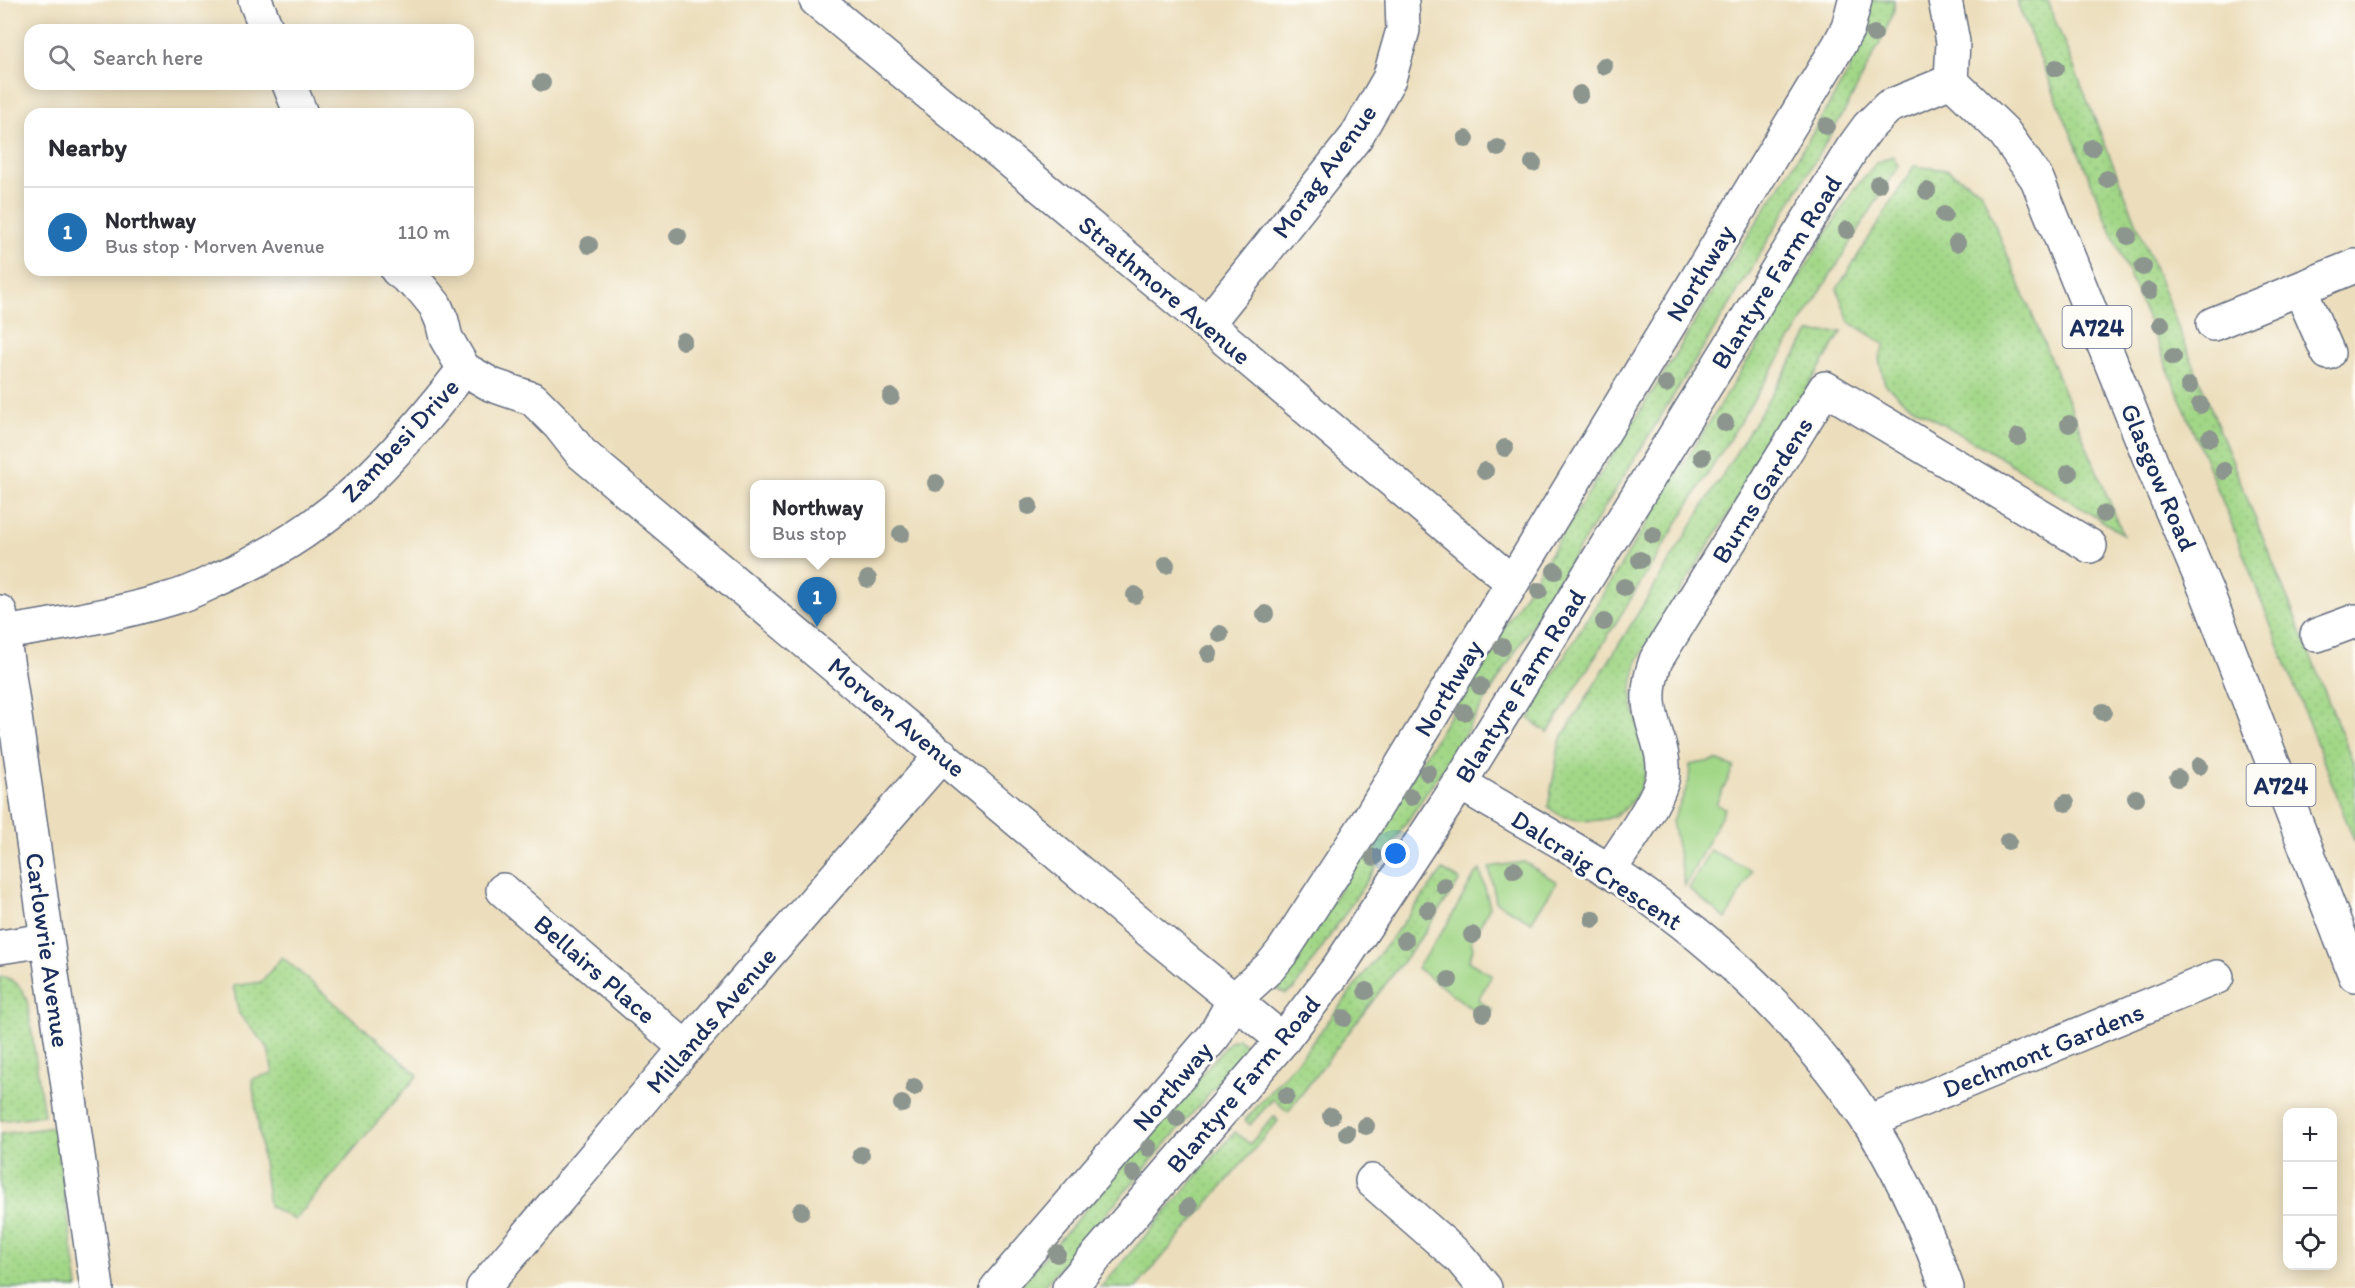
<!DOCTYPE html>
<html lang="en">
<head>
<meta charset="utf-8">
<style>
	:root { --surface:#fff; --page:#f2f2f3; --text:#2b2b33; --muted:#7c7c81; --line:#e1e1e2; --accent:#1f6fb2 }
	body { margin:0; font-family:Itim,sans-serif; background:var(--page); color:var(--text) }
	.controls { position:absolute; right:18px; bottom:18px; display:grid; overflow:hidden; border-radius:12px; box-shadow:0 3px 15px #0003 }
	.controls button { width:54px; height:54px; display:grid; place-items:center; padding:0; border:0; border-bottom:2px solid var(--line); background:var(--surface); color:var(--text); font:30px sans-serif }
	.you { position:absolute; left:1396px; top:854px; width:21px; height:21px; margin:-15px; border:4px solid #fff; border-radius:50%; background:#1a73e8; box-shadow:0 0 0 9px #1a73e833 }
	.badge { display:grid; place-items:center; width:39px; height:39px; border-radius:50%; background:var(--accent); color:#fff; font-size:20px; font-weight:700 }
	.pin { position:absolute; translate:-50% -50px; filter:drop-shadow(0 2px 3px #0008) }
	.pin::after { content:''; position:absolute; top:32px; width:21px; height:18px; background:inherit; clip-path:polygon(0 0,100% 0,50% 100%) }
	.popup { position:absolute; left:750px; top:480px; width:135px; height:78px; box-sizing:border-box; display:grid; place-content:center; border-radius:12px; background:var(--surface); filter:drop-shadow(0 2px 4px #0005); font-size:20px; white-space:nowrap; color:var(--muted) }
	.popup b { font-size:22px; color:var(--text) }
	.popup::after { content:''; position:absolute; left:50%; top:100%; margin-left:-12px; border:12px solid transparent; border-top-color:var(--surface) }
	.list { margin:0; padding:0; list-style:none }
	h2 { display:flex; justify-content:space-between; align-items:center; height:78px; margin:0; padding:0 24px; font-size:26px }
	h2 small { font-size:20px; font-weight:400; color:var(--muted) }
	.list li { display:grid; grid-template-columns:39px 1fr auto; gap:18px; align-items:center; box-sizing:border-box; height:90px; padding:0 24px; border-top:2px solid var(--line) }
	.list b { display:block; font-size:22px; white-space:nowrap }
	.list p { margin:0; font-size:20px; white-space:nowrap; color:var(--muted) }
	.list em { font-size:20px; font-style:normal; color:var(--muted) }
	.icon { flex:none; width:33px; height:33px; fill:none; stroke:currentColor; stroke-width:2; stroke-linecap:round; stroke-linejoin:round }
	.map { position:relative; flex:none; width:2355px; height:1288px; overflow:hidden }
	.search { position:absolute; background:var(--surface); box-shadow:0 3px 15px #0003; left:24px; top:24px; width:450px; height:66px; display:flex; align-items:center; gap:15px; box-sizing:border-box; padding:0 21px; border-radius:18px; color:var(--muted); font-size:22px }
	.panel { position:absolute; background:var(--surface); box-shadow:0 3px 15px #0003; left:24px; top:108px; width:450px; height:168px; border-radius:18px }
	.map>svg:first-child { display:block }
	.grass { fill:url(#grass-dots); stroke:#5e8372; stroke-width:1.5 }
	.garden { fill:#a2d787; stroke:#5e8372; stroke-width:1.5 }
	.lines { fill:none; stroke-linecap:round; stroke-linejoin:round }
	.street-casing { stroke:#646c7f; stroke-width:36 }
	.secondary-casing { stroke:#646c7f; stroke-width:36 }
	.primary-casing { stroke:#646c7f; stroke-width:36 }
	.street { stroke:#fff; stroke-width:33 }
	.secondary { stroke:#fff; stroke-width:33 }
	.primary { stroke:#fff; stroke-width:33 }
	.tree { fill:#8c958e }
	.labels { text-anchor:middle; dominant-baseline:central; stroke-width:6; stroke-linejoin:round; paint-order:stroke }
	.shield { fill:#fdfcf7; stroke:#5f6c8c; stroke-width:1.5 }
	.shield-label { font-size:24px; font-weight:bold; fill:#1b2f5e }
	.street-label { font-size:26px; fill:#1b2f5e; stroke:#fdfcf7 }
</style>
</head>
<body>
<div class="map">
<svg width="2355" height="1288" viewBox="0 0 2355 1288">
	<defs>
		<pattern id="grass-dots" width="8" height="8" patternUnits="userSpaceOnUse" patternTransform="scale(1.5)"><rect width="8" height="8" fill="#a2d787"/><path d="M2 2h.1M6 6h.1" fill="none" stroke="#8bb977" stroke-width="1.8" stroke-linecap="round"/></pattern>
	</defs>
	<rect width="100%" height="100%" fill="#fdfcf7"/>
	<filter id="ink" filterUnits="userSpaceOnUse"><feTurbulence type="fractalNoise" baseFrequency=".0167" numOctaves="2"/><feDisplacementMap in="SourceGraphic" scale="12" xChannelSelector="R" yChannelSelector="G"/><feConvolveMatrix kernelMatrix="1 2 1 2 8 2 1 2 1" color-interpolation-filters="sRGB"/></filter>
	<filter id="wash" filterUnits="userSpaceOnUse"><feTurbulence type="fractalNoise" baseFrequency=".008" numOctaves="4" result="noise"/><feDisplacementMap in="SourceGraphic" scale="24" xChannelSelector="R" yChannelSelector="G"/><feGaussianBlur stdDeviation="1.35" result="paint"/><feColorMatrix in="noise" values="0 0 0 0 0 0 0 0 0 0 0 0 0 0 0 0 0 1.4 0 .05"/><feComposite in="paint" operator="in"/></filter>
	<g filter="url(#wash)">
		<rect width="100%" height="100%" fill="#ecdebc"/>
		<!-- grass -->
		<g class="grass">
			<path d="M1869,0H1894V10L1883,37L1847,107L1733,299L1448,761L1294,989L1286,994L1276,989L1278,984L1391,811L1521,600L1673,359L1728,266L1791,169L1849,71L1863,28Z"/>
			<path d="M2016,0H2047L2355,767V843L2231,522Z"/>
			<path d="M1893,156L1898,166L1548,733L1529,719L1544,689L1854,189L1876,163Z"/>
			<path d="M1914,166L1948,170L1981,191L2123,534L1990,451L1906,403L1885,384L1879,359L1885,344L1849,322L1837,289Z"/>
			<path d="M1842,332L1638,659C1634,675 1630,689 1633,705C1636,721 1645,738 1646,755C1648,783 1631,816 1600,820C1581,822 1563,820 1548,807L1560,741L1809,333Z"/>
			<path d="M1443,870L1460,880L1423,935L1288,1112L1273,1099L1250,1125L1245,1120L1305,1052Z"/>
			<path d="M282,957L418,1075L365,1136L295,1220L269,1206L252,1079L273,1073L268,1048L239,1014L233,986L261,982Z"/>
			<path d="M0,976C15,979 22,987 27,1001L44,1115L0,1121Z"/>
			<path d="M1238,1038L1244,1044V1051L1239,1059L1042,1288H1018L1230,1041Z"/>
			<path d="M1274,1116L1278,1121L1136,1288H1100L1235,1132L1250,1144Z"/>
			<path d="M55,1127L78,1288H0V1134Z"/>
		</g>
		<!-- garden -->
		<g class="garden">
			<path d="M1716,760L1734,767L1716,804L1725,808L1685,886L1672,821L1683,797L1689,780L1690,765Z"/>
			<path d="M1710,850L1752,871L1726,919L1689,889Z"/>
			<path d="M1524,862L1557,882L1531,922L1496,902L1489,867Z"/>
			<path d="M1480,870L1490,907L1471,941L1473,948L1469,962L1492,975L1478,1000L1493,1010L1487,1020L1417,968L1446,926L1475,875Z"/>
		</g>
	</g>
	<g filter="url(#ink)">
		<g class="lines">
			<defs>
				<g id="street">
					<path d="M816,0L1207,324L1512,582"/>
					<path d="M2300,289L2328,353"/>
					<path d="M1207,324L1356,137L1389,79L1403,30L1402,0"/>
					<path d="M2213,324L2355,266"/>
					<path d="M0,612L97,1288"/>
					<path d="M3,633C60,624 117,615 172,598C191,593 209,583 227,575C333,527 394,460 464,369"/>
					<path d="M2317,635L2355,621"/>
					<path d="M1460,783C1509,813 1560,840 1608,870C1710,935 1801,1020 1867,1120C1901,1171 1927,1231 1947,1288"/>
					<path d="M1609,871C1623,849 1662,797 1663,774C1665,748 1650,726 1649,701C1648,687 1651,674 1656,660L1825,388L2090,546"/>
					<path d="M503,890L686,1048"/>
					<path d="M0,947L47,940"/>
					<path d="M1868,1122L2217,977"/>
					<path d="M1372,1181L1460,1258L1485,1288"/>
					<path d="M483,1288L686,1048L942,755"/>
					<path d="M997,1288L1214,1036L1234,1000L1270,967L1283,951L1367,822L1839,45L1848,28L1855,0"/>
				</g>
				<g id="secondary">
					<path d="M255,0L267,30"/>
					<path d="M289,84L301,114"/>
					<path d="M397,270L422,289L435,305L442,321L446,338L464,369L492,385L533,399L559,425L581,453L1147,929L1283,1040"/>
					<path d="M1069,1288L1283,1040L1338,968L1460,783L1852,149L1868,127L1888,107L1951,81"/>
				</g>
				<path id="primary" d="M1945,0L1953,42L1951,81L2004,132L2037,179L2156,474L2208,595L2355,975"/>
			</defs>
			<!-- street casing -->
			<use href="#street" class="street-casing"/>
			<!-- secondary casing -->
			<use href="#secondary" class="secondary-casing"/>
			<!-- primary casing -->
			<use href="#primary" class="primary-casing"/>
			<!-- street -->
			<use href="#street" class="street"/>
			<!-- secondary -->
			<use href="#secondary" class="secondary"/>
			<!-- primary -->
			<use href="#primary" class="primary"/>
		</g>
		<!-- trees -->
		<g class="tree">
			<circle cx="1874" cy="34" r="9"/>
			<circle cx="1604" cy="66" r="9"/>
			<circle cx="2056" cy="68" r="9"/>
			<circle cx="542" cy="83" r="9"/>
			<circle cx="1580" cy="94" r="9"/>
			<circle cx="1826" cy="126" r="9"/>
			<circle cx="1466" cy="139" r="9"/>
			<circle cx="1498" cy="148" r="9"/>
			<circle cx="2092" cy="148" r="9"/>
			<circle cx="1533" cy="163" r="9"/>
			<circle cx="2107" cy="179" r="9"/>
			<circle cx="1878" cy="184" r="9"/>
			<circle cx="1927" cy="191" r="9"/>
			<circle cx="1944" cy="215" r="9"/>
			<circle cx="1847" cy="230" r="9"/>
			<circle cx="678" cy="236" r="9"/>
			<circle cx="2128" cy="236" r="9"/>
			<circle cx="1957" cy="243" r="9"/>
			<circle cx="589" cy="245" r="9"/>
			<circle cx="2143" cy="267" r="9"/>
			<circle cx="2149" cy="291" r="9"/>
			<circle cx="2161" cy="324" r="9"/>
			<circle cx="683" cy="341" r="9"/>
			<circle cx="2173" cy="357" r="9"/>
			<circle cx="1666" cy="384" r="9"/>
			<circle cx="2189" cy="386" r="9"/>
			<circle cx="891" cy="397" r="9"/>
			<circle cx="2200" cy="405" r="9"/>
			<circle cx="1725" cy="423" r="9"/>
			<circle cx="2069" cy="424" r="9"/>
			<circle cx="2018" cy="437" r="9"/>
			<circle cx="2210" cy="438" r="9"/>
			<circle cx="1505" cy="448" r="9"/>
			<circle cx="1702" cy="457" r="9"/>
			<circle cx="1485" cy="471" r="9"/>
			<circle cx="2224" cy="471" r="9"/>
			<circle cx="2069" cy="473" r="9"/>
			<circle cx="936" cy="483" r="9"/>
			<circle cx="1029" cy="506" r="9"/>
			<circle cx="2104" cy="514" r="9"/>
			<circle cx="901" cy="534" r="9"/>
			<circle cx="1653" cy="535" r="9"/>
			<circle cx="1640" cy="560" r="9"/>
			<circle cx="1166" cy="565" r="9"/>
			<circle cx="1555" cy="571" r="9"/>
			<circle cx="868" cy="579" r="9"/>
			<circle cx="1624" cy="587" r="9"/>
			<circle cx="1539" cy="591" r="9"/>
			<circle cx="1135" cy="595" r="9"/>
			<circle cx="1265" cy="614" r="9"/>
			<circle cx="1604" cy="622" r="9"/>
			<circle cx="1220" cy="634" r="9"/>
			<circle cx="1502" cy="647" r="9"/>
			<circle cx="1209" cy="654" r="9"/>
			<circle cx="1480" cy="686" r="9"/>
			<circle cx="1464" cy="712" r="9"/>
			<circle cx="2103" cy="712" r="9"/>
			<circle cx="2199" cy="766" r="9"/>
			<circle cx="1428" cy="773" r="9"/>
			<circle cx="2178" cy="778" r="9"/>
			<circle cx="1411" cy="797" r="9"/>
			<circle cx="2136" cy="798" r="9"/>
			<circle cx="2066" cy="803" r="9"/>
			<circle cx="2008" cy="841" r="9"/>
			<circle cx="1374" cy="857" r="9"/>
			<circle cx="1514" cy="870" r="9"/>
			<circle cx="1444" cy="886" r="9"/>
			<circle cx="1428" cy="910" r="9"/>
			<circle cx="1593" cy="919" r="9"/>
			<circle cx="1472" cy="935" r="9"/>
			<circle cx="1405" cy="940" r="9"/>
			<circle cx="1449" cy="980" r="9"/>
			<circle cx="1366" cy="991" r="9"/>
			<circle cx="1483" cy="1013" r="9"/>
			<circle cx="1344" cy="1018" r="9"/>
			<circle cx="914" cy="1087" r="9"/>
			<circle cx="1286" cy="1096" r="9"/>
			<circle cx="902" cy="1104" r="9"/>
			<circle cx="1331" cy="1116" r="9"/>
			<circle cx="1177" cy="1118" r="9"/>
			<circle cx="1366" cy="1126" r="9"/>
			<circle cx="1347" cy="1133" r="9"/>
			<circle cx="1149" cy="1148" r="9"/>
			<circle cx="861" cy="1155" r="9"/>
			<circle cx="1133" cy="1173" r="9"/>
			<circle cx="1189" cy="1207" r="9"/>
			<circle cx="801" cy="1211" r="9"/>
			<circle cx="1057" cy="1254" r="9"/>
		</g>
	</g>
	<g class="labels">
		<!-- shield labels -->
		<g class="shield">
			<rect x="2062.5" y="306" width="69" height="42" rx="4.5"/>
			<rect x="2246.5" y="764" width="69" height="42" rx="4.5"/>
		</g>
		<g class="shield-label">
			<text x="2097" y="327">A724</text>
			<text x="2281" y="785">A724</text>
		</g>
		<!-- street labels -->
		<g class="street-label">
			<text transform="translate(1324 171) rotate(-54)">Morag Avenue</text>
			<text transform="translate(1776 272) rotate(-58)">Blantyre Farm Road</text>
			<text transform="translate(1700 273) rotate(-59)">Northway</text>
			<text transform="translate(1165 290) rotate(40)">Strathmore Avenue</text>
			<text transform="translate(400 440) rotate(-47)">Zambesi Drive</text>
			<text transform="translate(2159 477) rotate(67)">Glasgow Road</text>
			<text transform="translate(1762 490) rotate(-58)">Burns Gardens</text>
			<text transform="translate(1520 686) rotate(-58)">Blantyre Farm Road</text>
			<text transform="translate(1448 688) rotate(-59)">Northway</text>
			<text transform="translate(897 717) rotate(40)">Morven Avenue</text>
			<text transform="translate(1597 870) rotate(33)">Dalcraig Crescent</text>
			<text transform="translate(48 950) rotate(82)">Carlowrie Avenue</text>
			<text transform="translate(595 969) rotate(41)">Bellairs Place</text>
			<text transform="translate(711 1020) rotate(-49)">Millands Avenue</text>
			<text transform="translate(2043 1050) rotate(-22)">Dechmont Gardens</text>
			<text transform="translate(1243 1084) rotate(-50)">Blantyre Farm Road</text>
			<text transform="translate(1172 1086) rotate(-50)">Northway</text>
		</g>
	</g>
</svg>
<div class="controls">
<button>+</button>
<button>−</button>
<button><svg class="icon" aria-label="locate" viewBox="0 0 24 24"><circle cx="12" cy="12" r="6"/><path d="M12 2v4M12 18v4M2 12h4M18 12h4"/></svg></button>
</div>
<div class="you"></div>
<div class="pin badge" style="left:817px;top:627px">1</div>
<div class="popup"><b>Northway</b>Bus stop</div>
<div class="search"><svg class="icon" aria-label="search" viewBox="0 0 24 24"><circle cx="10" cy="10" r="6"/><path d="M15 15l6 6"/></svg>Search here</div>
<section class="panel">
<h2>Nearby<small></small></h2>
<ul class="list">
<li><span class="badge">1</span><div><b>Northway</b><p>Bus stop · Morven Avenue</p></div><em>110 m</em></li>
</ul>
</section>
</div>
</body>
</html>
